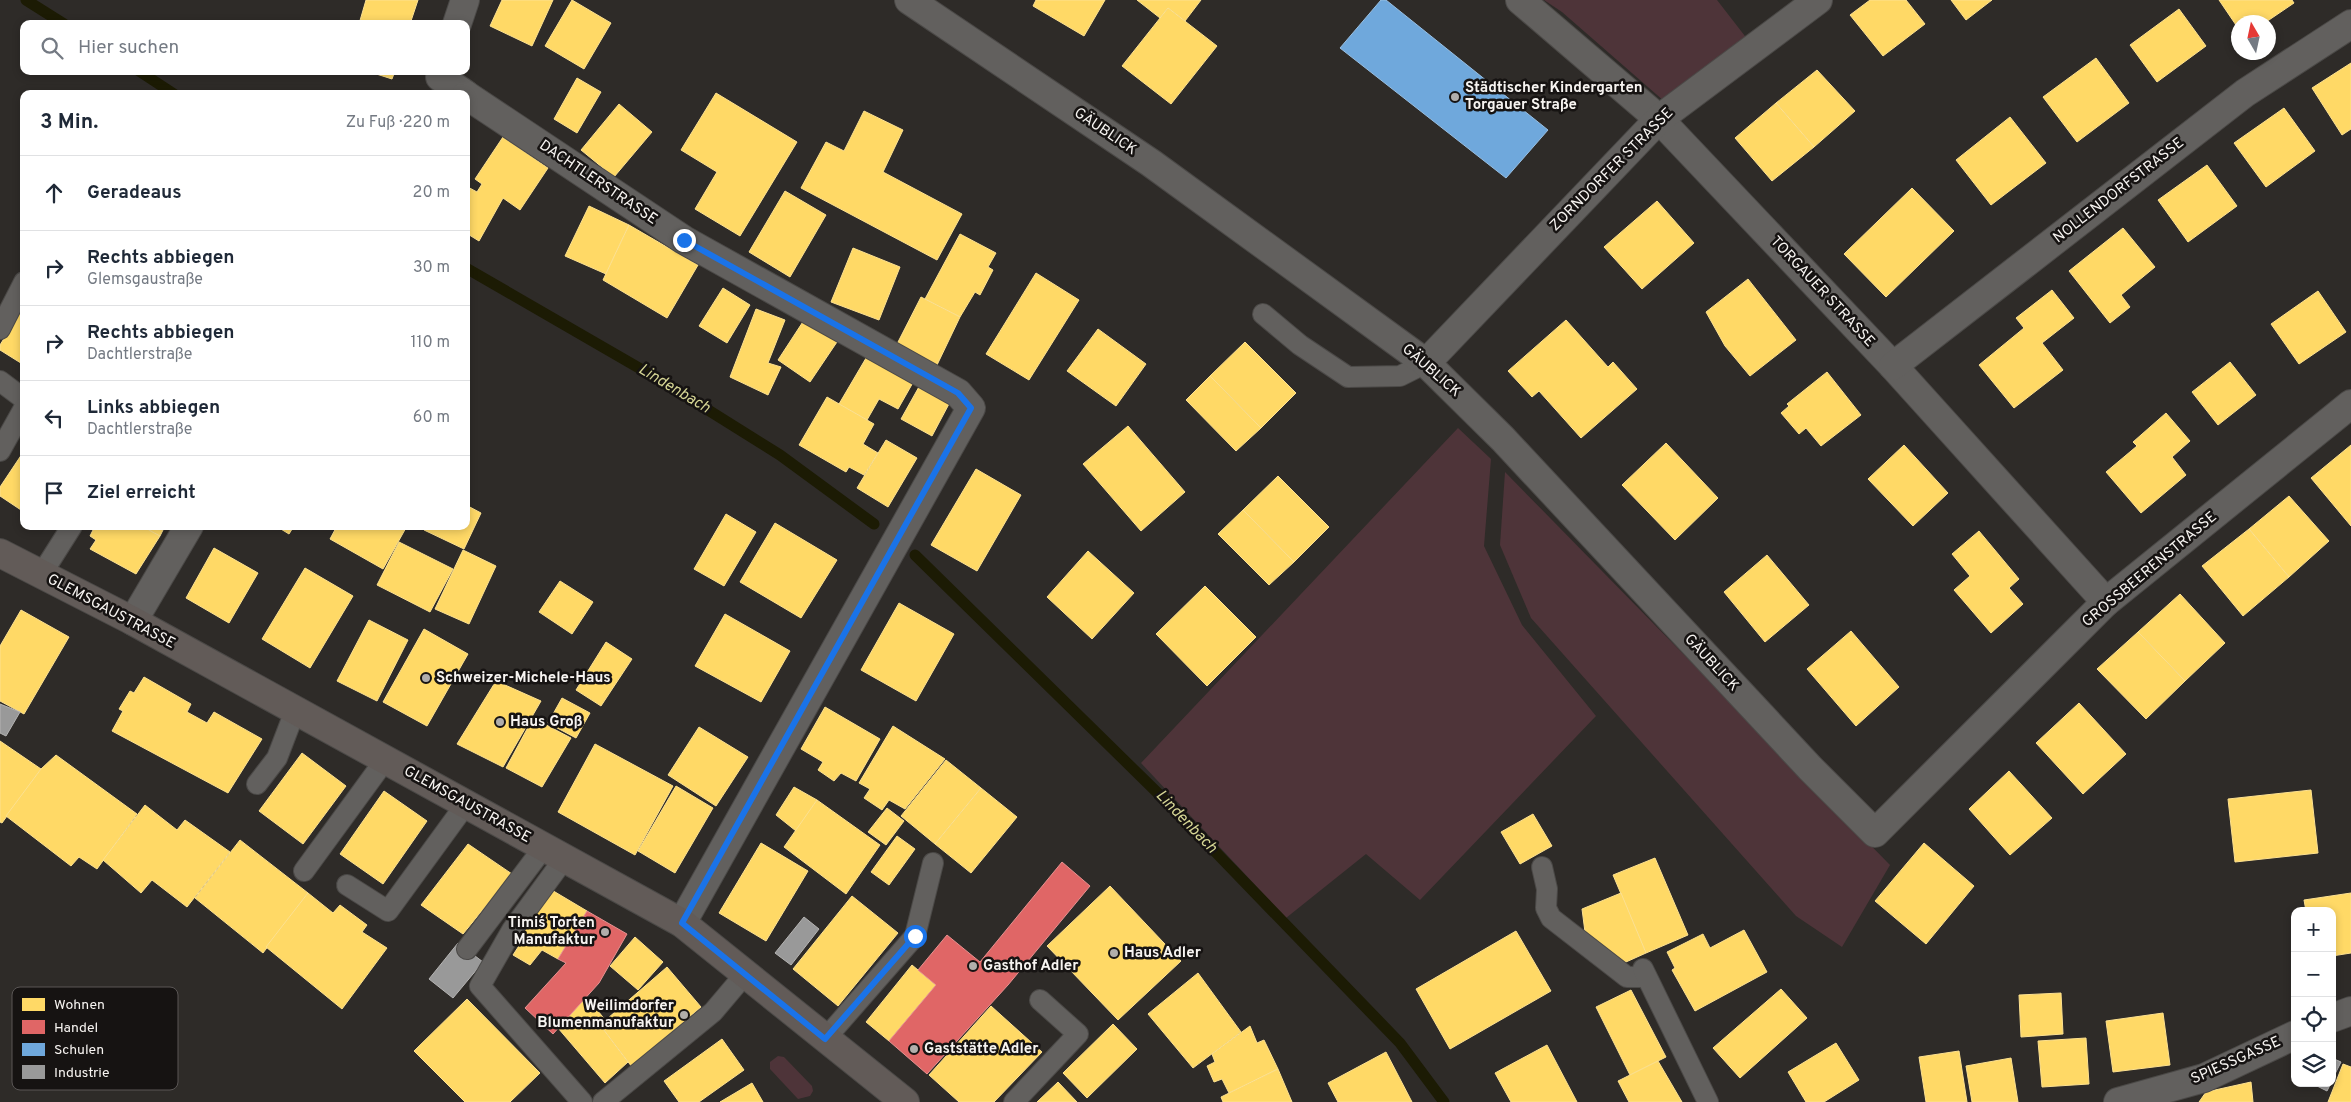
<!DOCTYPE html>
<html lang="de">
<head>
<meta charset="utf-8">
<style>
	:root { --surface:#fff; --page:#f2f2f3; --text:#1f2937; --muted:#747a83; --line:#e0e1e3 }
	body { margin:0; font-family:Overpass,sans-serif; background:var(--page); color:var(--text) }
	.controls { position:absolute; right:15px; bottom:15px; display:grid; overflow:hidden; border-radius:10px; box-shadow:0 2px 8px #0003 }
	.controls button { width:45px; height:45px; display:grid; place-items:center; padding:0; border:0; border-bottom:1px solid var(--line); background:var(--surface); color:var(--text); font:25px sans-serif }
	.compass { position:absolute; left:2231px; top:15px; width:45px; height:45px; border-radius:50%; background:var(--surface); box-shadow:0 2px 8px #0003; rotate:351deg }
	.stop { position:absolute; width:15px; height:15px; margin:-11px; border:4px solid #1a73e8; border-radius:50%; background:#fff }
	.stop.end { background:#1a73e8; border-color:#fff; box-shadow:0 1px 5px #0008 }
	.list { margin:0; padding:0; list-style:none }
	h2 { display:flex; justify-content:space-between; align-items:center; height:65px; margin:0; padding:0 20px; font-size:21px }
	h2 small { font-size:16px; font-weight:400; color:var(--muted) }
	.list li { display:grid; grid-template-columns:32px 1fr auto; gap:15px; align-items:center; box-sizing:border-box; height:75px; padding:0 20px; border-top:1px solid var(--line) }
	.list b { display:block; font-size:19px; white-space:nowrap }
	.list p { margin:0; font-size:16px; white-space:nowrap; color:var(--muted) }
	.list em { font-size:16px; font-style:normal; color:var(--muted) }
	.icon { flex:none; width:28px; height:28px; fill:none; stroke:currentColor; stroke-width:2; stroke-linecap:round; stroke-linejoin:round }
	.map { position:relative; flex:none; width:2351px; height:1102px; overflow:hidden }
	.search { position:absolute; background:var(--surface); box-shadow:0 2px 8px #0003; left:20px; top:20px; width:450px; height:55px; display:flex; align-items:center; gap:12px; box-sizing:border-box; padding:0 18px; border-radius:10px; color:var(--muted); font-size:19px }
	.panel { position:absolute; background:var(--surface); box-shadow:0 2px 8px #0003; left:20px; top:90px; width:450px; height:440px; border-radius:10px }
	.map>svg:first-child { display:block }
	.green { fill:#4e3439 }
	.homes { fill:#ffd966; stroke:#fde190 }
	.shops { fill:#e06666; stroke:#e79190 }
	.schools { fill:#6fa8dc; stroke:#98bfe2 }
	.industry { fill:#999; stroke:#b5b4b3 }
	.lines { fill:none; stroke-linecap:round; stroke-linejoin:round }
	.stream { stroke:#1c1b04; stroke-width:11 }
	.lane-casing { stroke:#4b4947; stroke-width:22 }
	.street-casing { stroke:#4b4947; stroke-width:30 }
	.secondary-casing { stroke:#4b4947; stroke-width:30 }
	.lane { stroke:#62605e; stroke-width:20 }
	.street { stroke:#62605e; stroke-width:28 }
	.secondary { stroke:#625b58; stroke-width:28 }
	.route { stroke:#1a73e8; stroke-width:6 }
	.poi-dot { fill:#b1aeab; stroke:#161312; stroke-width:2 }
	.labels { text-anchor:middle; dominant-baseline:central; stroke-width:5; stroke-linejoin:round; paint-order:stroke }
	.poi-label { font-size:15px; font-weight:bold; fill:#f7f4f1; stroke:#161312; text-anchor:start }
	.street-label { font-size:15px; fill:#f7f4f1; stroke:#161312 }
	.water-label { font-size:16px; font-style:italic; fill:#d6d695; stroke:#161312 }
	.key { fill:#161312; stroke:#5a5655; stroke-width:1 }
	.key-label { font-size:14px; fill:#f7f4f1 }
</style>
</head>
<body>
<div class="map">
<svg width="2351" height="1102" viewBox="0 0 2351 1102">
	<rect width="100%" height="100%" fill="#2e2b28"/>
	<!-- green -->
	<g class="green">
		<path d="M1544,0H1717L1748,40L1664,101L1562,12Z"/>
		<path d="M1458,428L1491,459L1484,546L1522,625L1596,716L1420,900L1366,854L1286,918L1141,763Z"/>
		<path d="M1505,472L1890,865L1842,947L1796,916L1531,618L1500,545Z"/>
		<path d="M778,1056L784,1057L812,1086L813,1091L810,1096L798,1099L770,1069V1062Z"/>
	</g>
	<!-- homes -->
	<g class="homes">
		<path d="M366,0H418L410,24H359Z"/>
		<path d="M502,0H553L532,46L490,26Z"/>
		<path d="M572,0L611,23L584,69L545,46Z"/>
		<path d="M1036,0H1105L1084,36L1033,6Z"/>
		<path d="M1137,0H1201L1185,21L1168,8L1160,18Z"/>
		<path d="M1870,0H1906L1925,24L1883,56L1850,15Z"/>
		<path d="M1951,0H1992L1966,20Z"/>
		<path d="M2219,0H2292L2294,3L2266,22H2238V28Z"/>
		<path d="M1168,8L1217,46L1171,104L1122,66Z"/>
		<path d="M2179,9L2206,46L2157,82L2130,45Z"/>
		<path d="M2096,58L2129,103L2077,142L2043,97Z"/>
		<path d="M2351,63V129L2342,135L2312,88Z"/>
		<path d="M1817,70L1855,111L1814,147L1776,103Z"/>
		<path d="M367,71H395L392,79Z"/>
		<path d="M577,78L601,92L577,133L554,119Z"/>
		<path d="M716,93L797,142L740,236L695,209L717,172L681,150Z"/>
		<path d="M1776,103L1814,147L1772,181L1735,138Z"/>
		<path d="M619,104L652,132L614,177L581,150Z"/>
		<path d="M2284,108L2315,151L2266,187L2234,143Z"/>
		<path d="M864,111L903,130L883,172L962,214L937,260L801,188L826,142L844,151Z"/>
		<path d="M2010,117L2046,163L1991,205L1956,160Z"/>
		<path d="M503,137L548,168L520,210L503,198L479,241L466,233V186L477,192L482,184L475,179Z"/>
		<path d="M2207,165L2237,206L2188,242L2158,200Z"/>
		<path d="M1912,188L1954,231L1886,297L1844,254Z"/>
		<path d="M785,191L826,215L790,277L749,252Z"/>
		<path d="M1657,201L1694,243L1642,289L1604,247Z"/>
		<path d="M589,206L629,225L606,274L565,256Z"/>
		<path d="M629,225L698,265L667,318L603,280Z"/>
		<path d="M2123,228L2155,267L2121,295L2130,307L2110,323L2069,271Z"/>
		<path d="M960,234L996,253L988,267L993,270L980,295L975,292L960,317L925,299Z"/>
		<path d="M853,248L900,267L879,320L831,302Z"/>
		<path d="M1036,273L1079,300L1029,380L986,354Z"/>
		<path d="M1748,279L1796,340L1750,376L1725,346L1706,312Z"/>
		<path d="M723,288L750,305L727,343L699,326Z"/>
		<path d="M2052,290L2074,318L2042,343L2063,370L2014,408L1979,365L2024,328L2016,318Z"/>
		<path d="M2318,291L2346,332L2299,364L2271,324Z"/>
		<path d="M921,297L960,317L937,365L897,344Z"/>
		<path d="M24,306V365L0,350V345Z"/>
		<path d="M756,309L785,320L768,363L781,367L768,395L730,377Z"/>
		<path d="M808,314L841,336L810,382L778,360Z"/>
		<path d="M1566,320L1608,367L1613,362L1637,389L1581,438L1539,391L1532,397L1508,371Z"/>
		<path d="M1098,329L1146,364L1116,406L1067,371Z"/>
		<path d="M1245,342L1296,393L1261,428L1210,376Z"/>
		<path d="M869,353L915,379L898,409L879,399L867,420L839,404Z"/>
		<path d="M2230,362L2256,395L2218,425L2192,392Z"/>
		<path d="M1827,372L1861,415L1821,446L1806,428L1799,434L1781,413L1789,406L1787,404Z"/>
		<path d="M1210,376L1261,428L1236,451L1186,400Z"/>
		<path d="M920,385L950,402L932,436L901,419Z"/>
		<path d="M827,397L874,424L863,444L878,453L864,475L849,467L846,472L799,445Z"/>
		<path d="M2166,413L2190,441L2172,457L2186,475L2141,513L2106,472L2137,446L2133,442Z"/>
		<path d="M1128,426L1185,492L1141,531L1083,464Z"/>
		<path d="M886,440L917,458L888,507L857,488Z"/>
		<path d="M1666,443L1718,498L1675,540L1622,485Z"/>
		<path d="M1904,445L1948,493L1913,526L1868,479Z"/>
		<path d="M2351,445V526L2311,478Z"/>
		<path d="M24,451V512L0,496V487Z"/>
		<path d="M976,469L1021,495L977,571L931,545Z"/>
		<path d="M1278,476L1329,527L1294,562L1243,510Z"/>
		<path d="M2289,496L2329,541L2289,577L2249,529Z"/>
		<path d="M466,505L481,513L464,549L424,530L426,526H466Z"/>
		<path d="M1243,510L1294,562L1269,585L1218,534Z"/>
		<path d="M726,514L756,532L724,586L694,569Z"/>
		<path d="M775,523L837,560L801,618L740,582Z"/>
		<path d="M95,526H142L160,536L136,574L90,549L96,540L90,536Z"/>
		<path d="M142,526H165L160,536Z"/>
		<path d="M276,526H294L289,534Z"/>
		<path d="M337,526H407L383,569L330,539Z"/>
		<path d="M2249,529L2289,577L2243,616L2202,566Z"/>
		<path d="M1979,531L2019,579L2009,588L2023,604L1991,633L1954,590L1970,576L1952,554Z"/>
		<path d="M399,542L453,569L430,612L377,585Z"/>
		<path d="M214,548L258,573L229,623L186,598Z"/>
		<path d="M463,550L496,566L469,624L435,609Z"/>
		<path d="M1088,551L1134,593L1092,639L1047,597Z"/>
		<path d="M1767,555L1809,605L1765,642L1724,592Z"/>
		<path d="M305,568L353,596L310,668L262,639Z"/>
		<path d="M560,581L593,602L572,634L539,612Z"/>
		<path d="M1205,586L1256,637L1207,686L1156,634Z"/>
		<path d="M2180,594L2225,643L2185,681L2138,632Z"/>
		<path d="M899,603L954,634L916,701L861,670Z"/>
		<path d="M21,610L69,637L24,714L0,701V646Z"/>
		<path d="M725,614L790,651L761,702L695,666Z"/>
		<path d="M369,620L408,640L377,701L337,681Z"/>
		<path d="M424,629L468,654L427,726L383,702Z"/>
		<path d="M1851,631L1899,687L1856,726L1807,669Z"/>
		<path d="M2138,632L2185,681L2146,719L2097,669Z"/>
		<path d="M606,642L632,659L601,706L576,690Z"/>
		<path d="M144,677L191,704L187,712L207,723L214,712L262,739L228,793L112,731L123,711L119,709L130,691L134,693Z"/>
		<path d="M496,681L541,701L503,767L457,744Z"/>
		<path d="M562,698L590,713L576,738L548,723Z"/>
		<path d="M2079,703L2126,754L2083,794L2036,743Z"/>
		<path d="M825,707L880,739L856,781L841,773L834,781L818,770L823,762L801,749Z"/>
		<path d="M533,718L571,738L542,787L506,768Z"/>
		<path d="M893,726L945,759L905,809L889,800L882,810L864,798L870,789L859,783Z"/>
		<path d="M699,727L748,757L716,806L668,775Z"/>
		<path d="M0,741L41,769L2,823L0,822Z"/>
		<path d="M595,744L673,786L635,855L558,812Z"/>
		<path d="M302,753L346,786L303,844L259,811Z"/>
		<path d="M56,755L137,814L97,869L79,857L71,866L6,816L41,769Z"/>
		<path d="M946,760L981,788L935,844L901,816Z"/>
		<path d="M2009,771L2052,818L2010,855L1969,809Z"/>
		<path d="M676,786L713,808L675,873L638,851Z"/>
		<path d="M794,787L817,800L796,831L776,815Z"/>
		<path d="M981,788L1017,817L971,873L935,844Z"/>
		<path d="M2311,790L2318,853L2235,862L2228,799Z"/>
		<path d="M384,791L427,821L383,884L340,854Z"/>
		<path d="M817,800L880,845L846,894L784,847Z"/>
		<path d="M145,805L177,830L185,820L230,852L187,907L152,880L141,893L103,860Z"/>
		<path d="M887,808L904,821L886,845L868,832Z"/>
		<path d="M1533,814L1552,846L1520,864L1501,832Z"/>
		<path d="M897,836L915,849L889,885L871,872Z"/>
		<path d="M240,840L308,893L263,953L195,898Z"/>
		<path d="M761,843L808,871L766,941L719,913Z"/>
		<path d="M1924,843L1974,886L1926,944L1875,901Z"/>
		<path d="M468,844L512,874L463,934L421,905Z"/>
		<path d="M1655,858L1688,935L1646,953L1613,875Z"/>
		<path d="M1110,886L1181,961L1118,1020L1047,946Z"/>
		<path d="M550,889L587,911L558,959L542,950L530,965L513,955L524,938L518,935Z"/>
		<path d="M308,893L333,913L340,905L367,925L362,932L387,948L342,1009L266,947Z"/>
		<path d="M1621,893L1646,953L1617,966L1585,932L1582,909Z"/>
		<path d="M2351,893V953L2332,956V911H2306L2304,900Z"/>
		<path d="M852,896L898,933L838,1006L793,969Z"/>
		<path d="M1744,930L1767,972L1695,1011L1672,970L1675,968L1667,952L1703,934L1710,948Z"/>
		<path d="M1516,931L1551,991L1450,1049L1416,989Z"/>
		<path d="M635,937L663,962L638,990L610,966Z"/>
		<path d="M912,965L936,985L889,1041L866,1022Z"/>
		<path d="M667,967L701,1007L632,1067L600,1025Z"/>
		<path d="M1198,973L1241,1032L1193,1068L1148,1014Z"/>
		<path d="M1781,989L1807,1018L1740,1078L1713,1048Z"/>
		<path d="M1631,990L1666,1057L1630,1075L1596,1007Z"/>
		<path d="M2061,993L2063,1034L2021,1037L2019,995Z"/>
		<path d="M586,996L606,1021L600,1025L628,1062L605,1083L558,1028Z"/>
		<path d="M467,999L540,1073L510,1102H465L414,1051Z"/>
		<path d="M991,1006L1042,1052L994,1102H959L929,1075Z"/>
		<path d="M2163,1013L2170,1065L2113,1072L2106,1021Z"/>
		<path d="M1113,1024L1137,1049L1087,1098L1063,1073Z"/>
		<path d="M1250,1026L1257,1043L1264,1040L1278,1069L1229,1093L1222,1079L1214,1082L1207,1066L1215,1062L1212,1054Z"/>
		<path d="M2086,1038L2089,1084L2042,1087L2038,1041Z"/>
		<path d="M722,1039L744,1070L699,1102H679L664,1081Z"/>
		<path d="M1836,1043L1859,1080L1824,1102H1806L1788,1072Z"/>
		<path d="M1547,1045L1577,1102H1511L1495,1073Z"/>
		<path d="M1959,1051L1967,1102H1926L1919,1057Z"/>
		<path d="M1386,1052L1412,1102H1338L1328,1083Z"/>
		<path d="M2011,1058L2018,1102H1972L1966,1066Z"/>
		<path d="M1658,1061L1682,1102H1629L1618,1081Z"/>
		<path d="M2343,1064L2351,1067V1102H2328Z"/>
		<path d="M1278,1069L1292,1102H1223L1221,1097Z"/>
		<path d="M1058,1082L1077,1102H1037Z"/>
		<path d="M2251,1082L2253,1102H2199L2206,1092Z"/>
		<path d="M752,1083L763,1102H720Z"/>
	</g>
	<!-- shops -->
	<g class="shops">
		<path d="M1062,862L1090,886L1008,985L927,1074L889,1041L936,985L918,970L947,935L980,962Z"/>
		<path d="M587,911L627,934L599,983L553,1034L525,1008L566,963L558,959Z"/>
	</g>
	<!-- schools -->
	<path class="schools" d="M1381,0H1386L1548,130L1506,178L1340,48Z"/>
	<!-- industry -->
	<g class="industry">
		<path d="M0,704L20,712L6,736L0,733Z"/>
		<path d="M804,917L819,929L791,965L775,953Z"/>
		<path d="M458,943L483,962L453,998L429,979Z"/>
		<path d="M2332,1058L2341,1062L2332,1080Z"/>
		<path d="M2311,1083H2331L2327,1091Z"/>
	</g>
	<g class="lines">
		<!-- stream -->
		<g class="stream">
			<path d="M26,0L64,24"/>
			<path d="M139,71L174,94"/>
			<path d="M466,268L665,383L780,455L874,524"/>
			<path d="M915,555L1174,809L1400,1043L1444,1102"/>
		</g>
		<defs>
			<g id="lane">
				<path d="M1263,314L1300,345L1348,377L1400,376L1426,363"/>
				<path d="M0,329L24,282"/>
				<path d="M0,381L24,399"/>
				<path d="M0,451L24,408"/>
				<path d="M41,575L72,526"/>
				<path d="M257,784L277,758L295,711"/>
				<path d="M564,859L512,930L480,986L582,1102"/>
				<path d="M1542,867L1547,889L1546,908L1551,918L1627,977H1646"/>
				<path d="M304,871L385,760"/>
				<path d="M347,885L388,911L466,804"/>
				<path d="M467,949L544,847"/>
				<path d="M1643,969L1708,1102"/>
				<path d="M825,1039L915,936L933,863"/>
				<path d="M603,1102L713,1012L746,973"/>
				<path d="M1014,1102L1078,1034L1040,1000"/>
			</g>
			<g id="street">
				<path d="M909,0L1151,163L1426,363L1503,439L1810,768L1875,833L2106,602L2351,404"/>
				<path d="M1520,0L1659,119L1893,366L2106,602"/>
				<path d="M457,24L465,0"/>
				<path d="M440,77L465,94"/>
				<path d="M466,95L684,240L958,393L971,408L682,923"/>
				<path d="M1426,363L1659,119L1818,0"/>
				<path d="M1893,366L2245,93L2351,24"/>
				<path d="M133,621L189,526"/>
				<path d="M2332,1018L2351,1011"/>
				<path d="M2118,1102L2204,1078L2295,1035"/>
			</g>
			<path id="secondary" d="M0,553L133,621L682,923L905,1102"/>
		</defs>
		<!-- lane casing -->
		<use href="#lane" class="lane-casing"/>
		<!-- street casing -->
		<use href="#street" class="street-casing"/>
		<!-- secondary casing -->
		<use href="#secondary" class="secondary-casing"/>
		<!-- lane -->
		<use href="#lane" class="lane"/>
		<!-- street -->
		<use href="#street" class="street"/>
		<!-- secondary -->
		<use href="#secondary" class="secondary"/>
	</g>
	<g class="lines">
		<!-- route -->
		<path class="route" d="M684,240L958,393L971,408L682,923L825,1039L915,936"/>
	</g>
	<!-- markers -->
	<g class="poi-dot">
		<circle cx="1455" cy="97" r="5"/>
		<circle cx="426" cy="678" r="5"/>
		<circle cx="500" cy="722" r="5"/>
		<circle cx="605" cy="932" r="5"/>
		<circle cx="1114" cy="953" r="5"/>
		<circle cx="973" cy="966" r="5"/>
		<circle cx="684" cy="1015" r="5"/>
		<circle cx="914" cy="1049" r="5"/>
	</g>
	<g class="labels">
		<!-- poi labels -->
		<g class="poi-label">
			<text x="1465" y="88">Städtischer Kindergarten<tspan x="1465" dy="17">Torgauer Straße</tspan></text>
			<text x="436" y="678">Schweizer-Michele-Haus</text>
			<text x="510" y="722">Haus Groß</text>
			<text x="595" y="923" text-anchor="end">Timi´s Torten<tspan x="595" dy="17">Manufaktur</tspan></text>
			<text x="1124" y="953">Haus Adler</text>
			<text x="983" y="966">Gasthof Adler</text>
			<text x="674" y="1006" text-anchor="end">Weilimdorfer<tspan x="674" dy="17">Blumenmanufaktur</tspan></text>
			<text x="924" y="1049">Gaststätte Adler</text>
		</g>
		<!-- street labels -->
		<g class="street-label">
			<text transform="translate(1105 132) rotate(34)">GÄUBLICK</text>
			<text transform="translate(1612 170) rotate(-45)">ZORNDORFER STRASSE</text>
			<text transform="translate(598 183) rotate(34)">DACHTLERSTRASSE</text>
			<text transform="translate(2119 191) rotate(-38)">NOLLENDORFSTRASSE</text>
			<text transform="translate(1822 292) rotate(47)">TORGAUER STRASSE</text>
			<text transform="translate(1431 371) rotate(41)">GÄUBLICK</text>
			<text transform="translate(2150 570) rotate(-40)">GROSSBEERENSTRASSE</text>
			<text transform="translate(111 612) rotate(28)">GLEMSGAUSTRASSE</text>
			<text transform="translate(1711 663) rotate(47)">GÄUBLICK</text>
			<text transform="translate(467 805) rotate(29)">GLEMSGAUSTRASSE</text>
			<text transform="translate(2236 1061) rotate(-24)">SPIESSGASSE</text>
		</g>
		<!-- water labels -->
		<g class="water-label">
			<text transform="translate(674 389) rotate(31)">Lindenbach</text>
			<text transform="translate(1186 822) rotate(46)">Lindenbach</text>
		</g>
	</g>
	<!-- legend -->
	<rect x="12" y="987" width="166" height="103" rx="8" class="key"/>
	<rect x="22" y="998" width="23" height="13" fill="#ffd966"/>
	<rect x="22" y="1020" width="23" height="14" fill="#e06666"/>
	<rect x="22" y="1043" width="23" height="13" fill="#6fa8dc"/>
	<rect x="22" y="1065" width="23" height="14" fill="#999"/>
	<g class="key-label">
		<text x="54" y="1009">Wohnen</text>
		<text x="54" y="1032">Handel</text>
		<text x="54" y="1054">Schulen</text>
		<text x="54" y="1077">Industrie</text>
	</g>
</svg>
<div class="controls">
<button>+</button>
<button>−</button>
<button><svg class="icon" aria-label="locate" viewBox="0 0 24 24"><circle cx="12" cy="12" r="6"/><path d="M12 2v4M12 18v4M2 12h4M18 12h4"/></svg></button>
<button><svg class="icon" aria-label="layers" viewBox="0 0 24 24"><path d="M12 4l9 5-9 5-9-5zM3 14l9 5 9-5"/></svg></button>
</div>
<svg class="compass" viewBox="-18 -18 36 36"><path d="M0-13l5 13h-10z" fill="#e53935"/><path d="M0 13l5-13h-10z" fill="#747a83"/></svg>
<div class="stop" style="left:915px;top:936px"></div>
<div class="stop end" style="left:684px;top:240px"></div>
<div class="search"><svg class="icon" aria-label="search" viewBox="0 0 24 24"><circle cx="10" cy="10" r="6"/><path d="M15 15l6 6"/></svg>Hier suchen</div>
<section class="panel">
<h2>3 Min.<small>Zu Fuß · 220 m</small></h2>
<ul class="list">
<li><svg class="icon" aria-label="ahead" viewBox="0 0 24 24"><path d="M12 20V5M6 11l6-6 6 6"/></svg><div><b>Geradeaus</b></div><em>20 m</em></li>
<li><svg class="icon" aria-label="right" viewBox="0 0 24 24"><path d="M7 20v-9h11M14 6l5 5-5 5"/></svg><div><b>Rechts abbiegen</b><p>Glemsgaustraße</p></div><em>30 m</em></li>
<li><svg class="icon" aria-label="right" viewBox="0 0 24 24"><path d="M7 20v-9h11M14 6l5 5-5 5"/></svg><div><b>Rechts abbiegen</b><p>Dachtlerstraße</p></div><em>110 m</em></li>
<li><svg class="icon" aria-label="left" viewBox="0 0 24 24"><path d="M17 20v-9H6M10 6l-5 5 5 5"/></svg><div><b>Links abbiegen</b><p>Dachtlerstraße</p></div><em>60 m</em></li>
<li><svg class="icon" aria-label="arrive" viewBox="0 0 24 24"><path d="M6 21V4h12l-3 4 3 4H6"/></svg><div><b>Ziel erreicht</b></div></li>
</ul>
</section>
</div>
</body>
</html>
